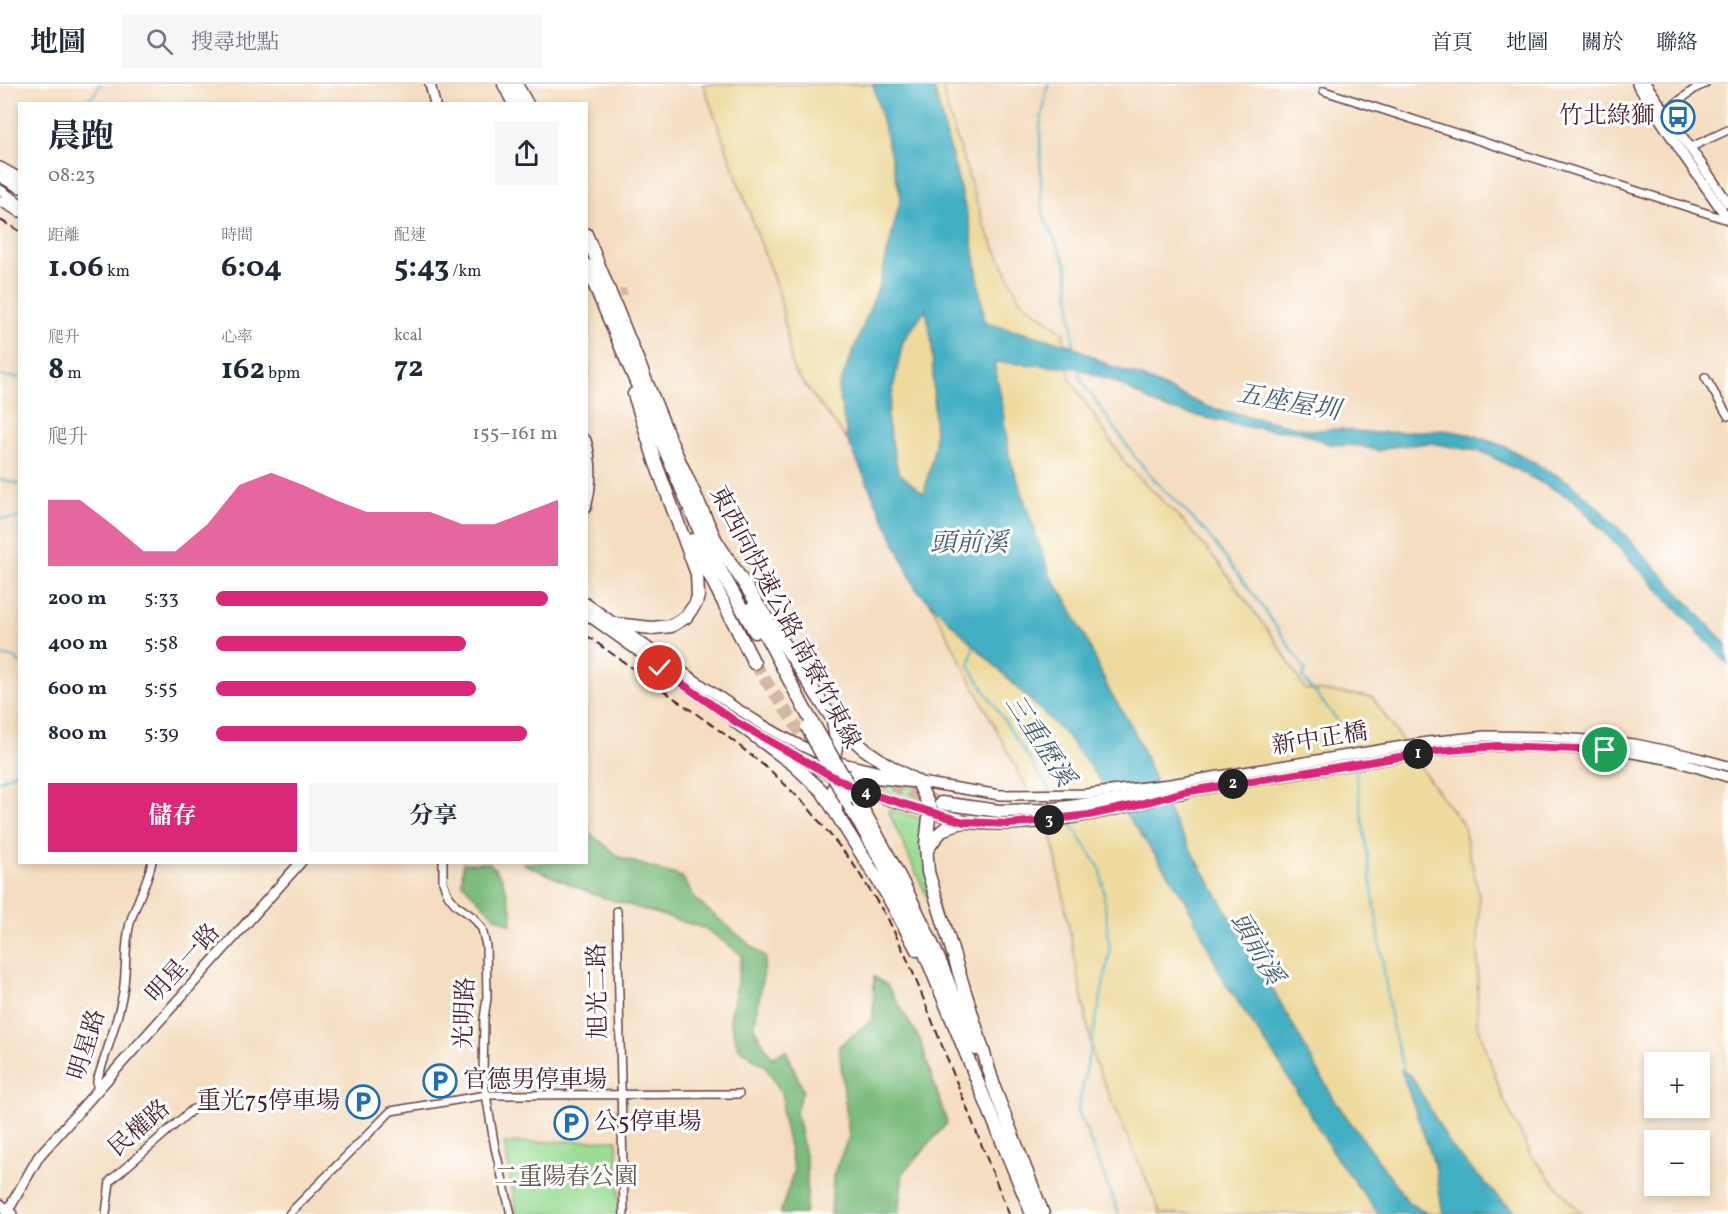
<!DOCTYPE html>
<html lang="zh-TW">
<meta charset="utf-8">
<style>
body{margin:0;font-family:Vollkorn,"Noto Serif TC",serif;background:#f6f6f7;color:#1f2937;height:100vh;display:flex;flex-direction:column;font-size:22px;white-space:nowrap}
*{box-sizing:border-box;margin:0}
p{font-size:20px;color:#747a83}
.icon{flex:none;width:33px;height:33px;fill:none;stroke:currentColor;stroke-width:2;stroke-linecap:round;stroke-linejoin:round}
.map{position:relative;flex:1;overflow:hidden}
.drawer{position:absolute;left:18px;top:18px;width:570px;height:762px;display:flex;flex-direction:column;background:#fff;border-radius:0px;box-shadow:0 3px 9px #0003}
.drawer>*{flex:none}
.fabs{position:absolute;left:1644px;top:968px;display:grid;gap:12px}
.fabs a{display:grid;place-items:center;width:66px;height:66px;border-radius:0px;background:#fff;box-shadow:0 3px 9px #0003;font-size:30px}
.pin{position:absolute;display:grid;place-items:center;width:51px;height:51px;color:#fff;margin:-26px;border:3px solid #fff;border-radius:50%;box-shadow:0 2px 6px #0007}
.km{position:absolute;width:30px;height:30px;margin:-15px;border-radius:50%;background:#222;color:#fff;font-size:16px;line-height:30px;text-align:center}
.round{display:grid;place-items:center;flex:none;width:63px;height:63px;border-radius:0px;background:#f6f6f7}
.summary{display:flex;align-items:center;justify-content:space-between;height:102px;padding:0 30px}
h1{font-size:33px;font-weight:700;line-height:45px}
.figures{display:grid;grid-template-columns:repeat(3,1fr);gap:9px;height:102px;padding:6px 30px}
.figures div{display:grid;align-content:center}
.figures b{font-size:30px;font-weight:700}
.figures small{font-size:16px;font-weight:400}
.figures p{font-size:16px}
.chart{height:168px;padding:12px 30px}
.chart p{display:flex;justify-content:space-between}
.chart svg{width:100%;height:108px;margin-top:6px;fill:#db2777;opacity:.7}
.primary-button{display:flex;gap:12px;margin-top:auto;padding:12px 30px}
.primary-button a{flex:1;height:69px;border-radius:0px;background:#db2777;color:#fff;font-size:24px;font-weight:700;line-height:69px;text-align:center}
.primary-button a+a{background:#f6f6f7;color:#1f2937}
ul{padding:0 30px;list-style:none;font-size:20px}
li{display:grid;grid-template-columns:96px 72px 1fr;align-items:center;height:45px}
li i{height:15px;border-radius:8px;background:#db2777}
header{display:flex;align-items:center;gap:36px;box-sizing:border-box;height:84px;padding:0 30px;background:#fff;border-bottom:2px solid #e0e1e3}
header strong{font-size:28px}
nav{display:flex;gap:33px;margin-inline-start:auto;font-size:21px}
.search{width:420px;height:54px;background:#f6f6f7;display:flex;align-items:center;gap:15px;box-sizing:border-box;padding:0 21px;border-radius:0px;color:#747a83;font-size:22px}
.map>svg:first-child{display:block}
</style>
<header>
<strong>地圖</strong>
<div class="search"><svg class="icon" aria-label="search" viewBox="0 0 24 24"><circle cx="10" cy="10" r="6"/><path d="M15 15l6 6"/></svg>搜尋地點</div>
<nav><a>首頁</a><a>地圖</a><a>關於</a><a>聯絡</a></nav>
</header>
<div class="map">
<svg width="1728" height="1130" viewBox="0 0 1728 1130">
<rect width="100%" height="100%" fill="#fff"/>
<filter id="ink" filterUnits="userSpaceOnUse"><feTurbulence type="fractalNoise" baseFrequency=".0167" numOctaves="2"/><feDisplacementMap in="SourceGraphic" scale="12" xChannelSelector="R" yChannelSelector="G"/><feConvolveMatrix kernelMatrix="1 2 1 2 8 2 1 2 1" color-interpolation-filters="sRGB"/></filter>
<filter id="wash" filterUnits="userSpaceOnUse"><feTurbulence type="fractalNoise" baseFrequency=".008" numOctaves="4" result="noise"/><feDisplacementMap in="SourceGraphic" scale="24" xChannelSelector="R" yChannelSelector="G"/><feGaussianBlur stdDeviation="1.35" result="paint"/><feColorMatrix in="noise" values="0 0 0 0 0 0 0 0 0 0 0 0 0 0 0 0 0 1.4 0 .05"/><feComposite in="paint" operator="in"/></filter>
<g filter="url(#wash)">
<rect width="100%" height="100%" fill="#f4ddc0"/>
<path fill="#9adc93" stroke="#727e5f" stroke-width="1.5" d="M863 694 915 703 924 721 843 695Z
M888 726 924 735 941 844Z
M617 1056 620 1130H517L504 1059Z"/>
<path fill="#7bbc7d" stroke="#626e54" stroke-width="1.5" d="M587 747 621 774 682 793 696 816 766 874 754 944 772 974 786 966 803 1006 796 1027 807 1082V1112L805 1130H780L794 1086 782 1030 783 1012 766 983 738 964 730 936 742 871 706 845 593 810 528 782 523 779 586 778Z
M463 779H490L502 794 512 827 511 841 494 832 462 799Z
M874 893 887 901 920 956 947 1039 903 1089 898 1130H831L833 1092 849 1052 839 962 873 935Z"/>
<path fill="#eeda9e" stroke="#9c7c64" stroke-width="1.5" d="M703 0H942L949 30 984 141 1020 216 1063 248 1070 295 1126 380 1182 436 1218 478 1277 559 1305 605 1372 613 1435 704 1463 740 1479 811 1477 938 1502 1012 1532 1073 1581 1130H1161L1094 976 1052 753 939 535 911 483 848 357 793 286 780 213Z"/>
<path fill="#43afc2" stroke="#466776" stroke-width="1.5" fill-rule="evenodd" d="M873 0H933L970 142 985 239 1070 261 1112 283 1137 291 1208 323 1309 346 1340 345 1374 349 1445 346 1472 351 1506 363 1569 398 1588 414 1626 452 1725 559 1728 580 1574 416 1483 368 1430 359 1391 363 1378 367 1361 362 1329 360 1302 349 1247 343 1163 324 1116 298 1076 284 994 278 1001 313 1009 371 1050 492 1066 515 1090 563 1110 608 1133 644 1168 727 1279 916 1335 1017 1409 1119 1428 1130H1379L1337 1075 1280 980 1225 899 1185 815 1139 748 1066 651 916 505 848 357 838 305 880 199 901 113ZM926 225 932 260 935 361 924 410 898 388 887 334 903 257Z
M1401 986 1411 991 1452 1064 1497 1112 1518 1130H1443L1435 1082Z"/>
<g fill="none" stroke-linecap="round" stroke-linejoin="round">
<path stroke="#43afc2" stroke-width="2" d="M1048 0 1040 42 1041 110 1044 133 1067 182 1074 264
M80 20 93 12 100 0
M1078 284 1081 296 1137 376 1161 403 1206 448 1259 518 1306 586 1302 593 1343 643 1350 666
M0 292 20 294
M0 395 20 400
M0 433 4 435 20 434
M974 560 969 582 1050 707
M0 571 15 574 20 580
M1355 683 1391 937 1404 988
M0 697 20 686
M1069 737 1101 786 1110 867 1078 1026 1119 1130"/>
</g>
</g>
<g filter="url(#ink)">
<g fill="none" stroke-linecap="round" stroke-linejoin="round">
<path stroke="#d2b7a2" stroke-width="7" stroke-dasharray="7 3.5" stroke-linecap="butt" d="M610 212 627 207"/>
<path stroke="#d2b7a2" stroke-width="12" stroke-dasharray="12 6" stroke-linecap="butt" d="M754 579 815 670
M875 695 941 719"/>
<defs>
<path id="street" d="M1324 7 1728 136
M1663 29 1696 4 1705 0
M1689 64 1728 46
M1705 293 1728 332
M443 778V798L448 811 456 821 473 833 482 845 486 862 487 914 484 934 483 993 495 1064 511 1130
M617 827 624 1130
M97 1007V997C106 968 118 938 123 908 127 885 124 862 130 839 136 818 147 800 152 778
M106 1130 110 1097 193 1025
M289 1130 391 1027 486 1011 739 1010"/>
<path id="secondary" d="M430 0 435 20
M1637 0 1684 72 1728 135
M1646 0 1728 119
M0 83 20 94
M0 93 20 104
M0 106 20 119
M0 117 20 128
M586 356C593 379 592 401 586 424
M586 519C624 546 661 573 699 599 741 628 783 656 831 675 849 682 870 685 889 690
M586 530 741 641
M771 658 835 694
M914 697 1000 711 1086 710 1170 700 1428 658 1485 652 1549 653 1635 660 1691 672 1728 682
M847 700C874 713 901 720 930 728 941 732 953 737 965 739 1023 746 1096 732 1152 717
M1179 709 1437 667 1497 662 1541 663 1627 668 1672 676 1728 693
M0 1120 12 1130
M6 1130 39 1072 301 778"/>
<path id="highway" d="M504 0 514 20
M516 0 527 20
M586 150 673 363 718 461
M586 181 703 455 755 548
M715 455 833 636 863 664 886 680 918 698 930 724 926 761 928 788 994 1002
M692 456 754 579
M751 524 804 624
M615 540 652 544 671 542 686 533 696 519 698 512 697 490 655 377 634 310
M736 638 794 681 822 707 886 809 917 866
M813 681H827C841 669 835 652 833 636
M846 716 882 778 914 843 1032 1130
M859 719C889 771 917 824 941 880 953 908 962 937 976 965
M941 719 999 727 1046 726 1184 708
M836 725C833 714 832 705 837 695L860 691 911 697
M927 766C938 749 943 742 964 738
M991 996 1043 1130"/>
</defs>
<use href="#street" stroke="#643c41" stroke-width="10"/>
<use href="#secondary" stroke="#643c41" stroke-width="12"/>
<use href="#highway" stroke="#643c41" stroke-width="15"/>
<use href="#street" stroke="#fff" stroke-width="7"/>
<use href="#secondary" stroke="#fff" stroke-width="9"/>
<use href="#highway" stroke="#fff" stroke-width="12"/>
<path stroke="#4a1f2b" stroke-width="2" stroke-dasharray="9 4.5" stroke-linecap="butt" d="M0 136 20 147
M586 551 723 649 772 688 806 721 852 778 888 835 910 881 1009 1130"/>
<defs>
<path id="highway-bridge" d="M804 624 859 719
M807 643 846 716"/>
</defs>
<use href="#highway-bridge" stroke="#643c41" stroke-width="15" stroke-linecap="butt"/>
<use href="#highway-bridge" stroke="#fff" stroke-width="12"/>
</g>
</g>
<g fill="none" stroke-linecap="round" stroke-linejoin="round" filter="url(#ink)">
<defs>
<path id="route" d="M660 584 736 638 837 695 864 708 964 738 1009 740 1089 731 1136 721 1184 708 1437 667 1497 662 1605 666"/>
</defs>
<use href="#route" stroke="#fff" stroke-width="12"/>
<use href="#route" stroke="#db2777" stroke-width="8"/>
</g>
<defs>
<symbol id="bus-ring" viewBox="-11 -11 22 22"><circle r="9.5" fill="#fff" stroke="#1f6fb2" stroke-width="1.5"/><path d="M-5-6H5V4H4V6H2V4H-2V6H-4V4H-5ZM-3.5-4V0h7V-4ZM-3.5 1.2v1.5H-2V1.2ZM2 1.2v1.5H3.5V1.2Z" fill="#1f6fb2"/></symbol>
<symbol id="parking-ring" viewBox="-11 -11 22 22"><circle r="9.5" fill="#fff" stroke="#1f6fb2" stroke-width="1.5"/><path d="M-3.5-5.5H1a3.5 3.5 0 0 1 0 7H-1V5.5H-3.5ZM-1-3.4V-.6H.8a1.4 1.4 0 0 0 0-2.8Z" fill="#1f6fb2"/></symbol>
</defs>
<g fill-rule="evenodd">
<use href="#bus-ring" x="1659" y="14" width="38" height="38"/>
<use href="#parking-ring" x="421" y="978" width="38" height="38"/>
<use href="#parking-ring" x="344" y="999" width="38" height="38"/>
<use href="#parking-ring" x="552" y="1020" width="38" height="38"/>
</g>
<g text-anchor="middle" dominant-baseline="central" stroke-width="6" stroke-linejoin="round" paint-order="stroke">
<g font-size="24" fill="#4a1f2b" stroke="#fff" text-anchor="end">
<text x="1655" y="33">竹北綠獅</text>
<text x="463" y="997" text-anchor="start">官德男停車場</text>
<text x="340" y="1018">重光75停車場</text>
<text x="594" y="1039" text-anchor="start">公5停車場</text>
</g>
<g font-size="24" fill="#4a1f2b" stroke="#fff">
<text transform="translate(784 534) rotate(62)">東西向快速公路 南寮竹東線</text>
<text transform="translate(1320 656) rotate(-9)">新中正橋</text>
<text transform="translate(184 880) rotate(-48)">明星一路</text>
<text transform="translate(599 907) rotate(-91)">旭光二路</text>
<text transform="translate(466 929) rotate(-88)">光明路</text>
<text transform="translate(88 961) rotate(-73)">明星路</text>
<text transform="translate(140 1045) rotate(-41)">民權路</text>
</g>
<g font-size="24" fill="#62584a" stroke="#fff">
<text x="566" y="1094">二重陽春公園</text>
</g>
<g font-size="26" font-style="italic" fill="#47606f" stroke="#fff">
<text transform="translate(1288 319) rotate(10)">五座屋圳</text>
<text x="969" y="460">頭前溪</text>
<text transform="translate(1039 657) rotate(57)">三重歷溪</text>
<text transform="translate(1256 865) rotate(60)">頭前溪</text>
</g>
</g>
</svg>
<div class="fabs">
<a>+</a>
<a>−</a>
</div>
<div class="pin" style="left:1605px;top:666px;background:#1e9e55"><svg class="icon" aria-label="arrive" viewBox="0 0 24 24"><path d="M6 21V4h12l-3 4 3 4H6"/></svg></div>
<div class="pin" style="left:660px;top:584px;background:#d93025"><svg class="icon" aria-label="check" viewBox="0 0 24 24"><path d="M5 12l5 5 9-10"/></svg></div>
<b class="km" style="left:1418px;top:670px">1</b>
<b class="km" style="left:1233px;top:700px">2</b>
<b class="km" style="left:1049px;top:736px">3</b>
<b class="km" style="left:866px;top:709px">4</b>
<section class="drawer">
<div class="summary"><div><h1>晨跑</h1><p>08:23</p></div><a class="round"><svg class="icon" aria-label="share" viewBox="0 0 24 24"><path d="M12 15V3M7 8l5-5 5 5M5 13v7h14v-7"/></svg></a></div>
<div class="figures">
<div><p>距離</p><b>1.06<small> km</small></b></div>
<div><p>時間</p><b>6:04</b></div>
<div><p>配速</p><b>5:43<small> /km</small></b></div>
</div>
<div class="figures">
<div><p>爬升</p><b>8<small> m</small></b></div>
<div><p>心率</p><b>162<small> bpm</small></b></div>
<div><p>kcal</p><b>72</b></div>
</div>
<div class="chart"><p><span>爬升</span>155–161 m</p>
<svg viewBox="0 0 160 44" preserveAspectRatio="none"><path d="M0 44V17L10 17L20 27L30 38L40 38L50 27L60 11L70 6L80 11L90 17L100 22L110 22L120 22L130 27L140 27L150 22L160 17V44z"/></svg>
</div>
<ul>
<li><b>200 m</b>5:33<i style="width:97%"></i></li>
<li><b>400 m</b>5:58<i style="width:73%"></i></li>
<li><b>600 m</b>5:55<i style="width:76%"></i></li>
<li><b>800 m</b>5:39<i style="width:91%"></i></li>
</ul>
<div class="primary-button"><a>儲存</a><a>分享</a></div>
</section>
</div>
